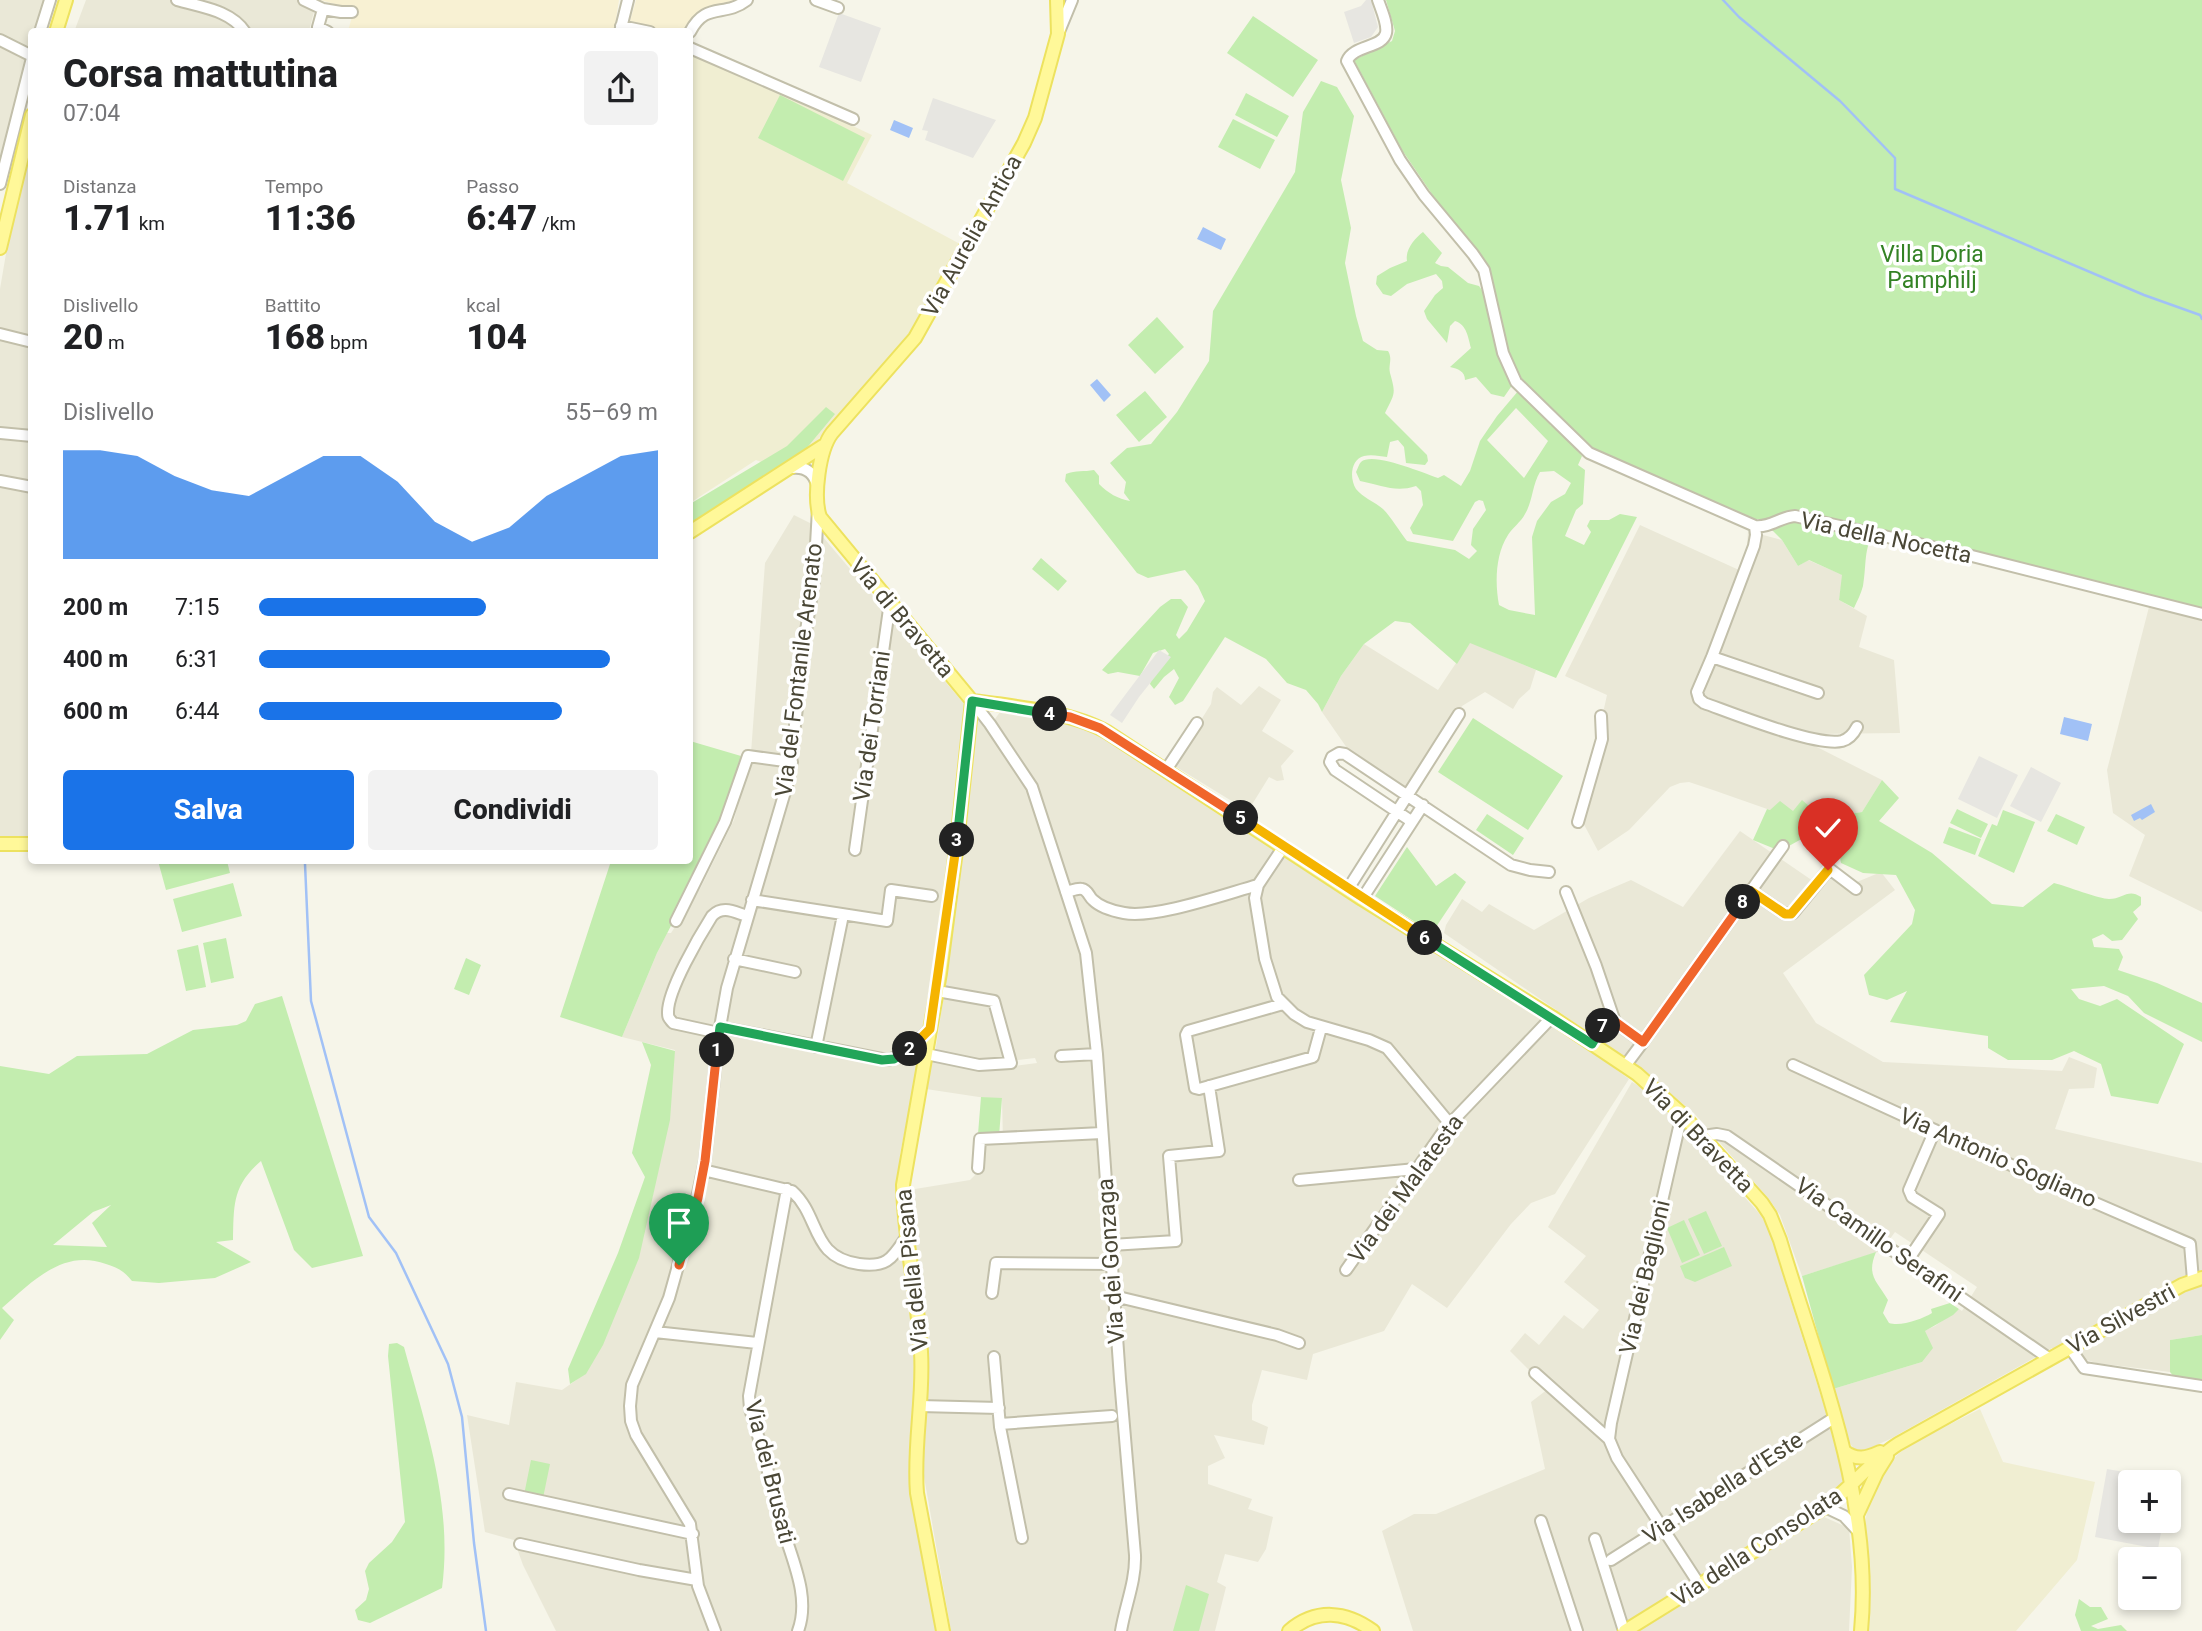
<!DOCTYPE html>
<html lang="it">
<meta charset="utf-8">
<style>
body{margin:0;font-family:Roboto,sans-serif;background:#f2f2f2;color:#202124;height:100vh;display:flex;flex-direction:column;font-size:26px;white-space:nowrap}
*{box-sizing:border-box;margin:0}
p{font-size:23px;color:#757577}
.icon{flex:none;width:38px;height:38px;fill:none;stroke:currentColor;stroke-width:2;stroke-linecap:round;stroke-linejoin:round}
.map{position:relative;flex:1;overflow:hidden}
.drawer{position:absolute;left:28px;top:28px;width:665px;height:836px;display:flex;flex-direction:column;background:#fff;border-radius:7px;box-shadow:0 4px 10px #0003}
.drawer>*{flex:none}
.fabs{position:absolute;left:2118px;top:1470px;display:grid;gap:14px}
.fabs a{display:grid;place-items:center;width:63px;height:63px;border-radius:7px;background:#fff;box-shadow:0 4px 10px #0003;font-size:35px}
.pin{position:absolute;display:grid;place-items:center;width:60px;height:60px;color:#fff;margin:-72px -30px;border-radius:50% 50% 50% 0;rotate:-45deg;box-shadow:0 0 7px #0007}
.pin .icon{rotate:45deg}
.km{position:absolute;width:35px;height:35px;margin:-18px;border-radius:50%;background:#222;color:#fff;font-size:19px;line-height:35px;text-align:center}
.round{display:grid;place-items:center;flex:none;width:74px;height:74px;border-radius:7px;background:#f2f2f2}
.headline{display:flex;align-items:center;justify-content:space-between;height:119px;padding:0 35px}
h1{font-size:38px;font-weight:800;line-height:52px}
.figures{display:grid;grid-template-columns:repeat(3,1fr);gap:10px;height:119px;padding:7px 35px}
.figures div{display:grid;align-content:center}
.figures b{font-size:35px;font-weight:800}
.figures small{font-size:19px;font-weight:400}
.figures p{font-size:19px}
.chart{height:196px;padding:14px 35px}
.chart p{display:flex;justify-content:space-between}
.chart svg{width:100%;height:126px;margin-top:7px;fill:#1a73e8;opacity:.7}
.button{display:flex;gap:14px;margin-top:auto;padding:14px 35px}
.button a{flex:1;height:80px;border-radius:7px;background:#1a73e8;color:#fff;font-size:28px;font-weight:800;line-height:80px;text-align:center}
.button a+a{background:#f2f2f2;color:#202124}
ul{padding:0 35px;list-style:none;font-size:23px}
li{display:grid;grid-template-columns:112px 84px 1fr;align-items:center;height:52px}
li i{height:18px;border-radius:9px;background:#1a73e8}
.map>svg:first-child{display:block}
</style>
<div class="map">
<svg width="2202" height="1631" viewBox="0 0 2202 1631">
<rect width="100%" height="100%" fill="#f6f5e9"/>
<path fill="#eae8d7" d="M0 0H47L36 31 32 32 31 45 0 163Z
M86 0H317L309 31 74 32Z
M31 143V482L0 476V289L8 242Z
M0 486 31 493V839H0Z
M794 515 812 524 965 705 954 830 928 1018 900 1154 898 1191 916 1365 912 1479 914 1511 932 1580 939 1631H556L523 1565 514 1540 485 1532 467 1415 509 1425 516 1382 562 1390 585 1374 638 1258 652 1198 675 1050 622 1037 657 953 667 933H671L701 887 734 820 751 753 765 563Z
M1640 525 1739 570 1747 547 1748 531 1782 540 1798 566 1808 560 1843 575 1839 600 1867 616 1859 647 1894 660 1900 733 1815 734V746L1882 780 1862 812 1836 816 1824 812 1817 813 1770 810 1713 790 1689 782 1680 783 1670 787 1629 830 1598 851 1580 817 1607 695 1565 676Z
M2149 607 2202 620V912L2129 876 2145 835 2113 813 2107 770Z
M1470 642 1536 670 1530 689 1519 699 1513 709 1485 692 1462 706 1407 790 1347 748 1322 712 1341 676 1364 644 1438 690Z
M1259 686 1281 700 1262 731 1294 751 1281 766 1284 780 1277 781 1269 777 1248 811 1173 765 1211 704 1213 692 1217 687 1241 705Z
M1000 712 1073 725 1096 733 1410 938 1545 1017 1629 1079 1555 1194 1531 1203 1511 1224 1447 1308 1412 1284 1384 1331 1313 1354 1307 1380 1262 1370 1252 1405V1420L1268 1427 1264 1445 1214 1435 1225 1458 1208 1466V1484L1252 1499 1248 1509 1273 1517 1266 1549 1258 1562 1225 1554 1217 1582 1226 1587 1215 1631H951L923 1471 929 1363 909 1190 970 1180 980 1170 982 1143 1003 1141 1002 1099 979 1097 926 1089 931 1060 998 1068 1037 1063 1035 1058 1018 1060 1013 1058 997 997 945 989 967 821 976 722 979 721 987 730Z
M1740 831 1813 881 1830 864 1857 882 1881 872 1895 890 1783 973 1816 1023 1883 1062 2062 1071 2069 1057 2097 1068 2094 1088 2069 1089 2055 1129 2202 1163V1335L2170 1340V1372L2096 1363 2052 1348 1890 1439 1857 1454 1848 1440 1833 1389 1922 1362 1924 1331 1935 1326 1959 1309 1962 1311 1977 1287 1895 1232 1881 1251 1802 1276 1780 1215 1769 1199 1694 1113 1635 1064 1444 933 1446 925 1462 899 1482 912 1489 904 1534 930 1589 898 1631 880 1683 907Z
M944 995 991 1003 1007 1059 983 1061 935 1053Z
M1632 1082 1659 1098 1678 1117 1691 1138 1758 1212 1770 1229 1787 1289 1843 1466V1480L1839 1488 1800 1517 1615 1631H1413L1382 1531 1414 1514H1436L1545 1469 1531 1402 1548 1389 1510 1351 1525 1333 1539 1345 1564 1315 1583 1329 1599 1310 1564 1282 1586 1256 1548 1227Z
M1824 1517 1849 1528 1852 1567 1849 1631H1639Z"/>
<path fill="#f8f1d3" d="M320 0H619L614 32 348 31 355 6 346 7Z
M636 0H740L701 12 693 18 686 31H662L630 21Z"/>
<path fill="#f0eed2" d="M690 53 779 91 872 135 847 183 960 244 908 335 808 451 780 469 756 460 690 503Z
M1980 1409 2003 1462 2095 1482 2077 1560 2016 1631H1869L1865 1525 1868 1503 1882 1473 1897 1455 1911 1444Z"/>
<path fill="#c3edaf" fill-rule="evenodd" d="M1386 0H2202V611L1875 528C1863 552 1867 562 1863 586 1861 594 1857 601 1854 608L1839 600 1842 575 1809 560 1798 566 1782 540 1761 519H1750L1606 460 1548 407 1517 375 1502 335 1490 270 1436 200 1402 150 1354 60 1392 41 1395 31Z
M1253 16 1318 60 1293 97 1227 53Z
M1321 81 1337 87 1354 116 1341 180 1351 228 1345 263 1356 316 1363 341 1377 350 1388 351C1393 359 1388 365 1390 373 1396 394 1395 393 1385 413L1427 455 1428 461 1425 465 1406 463 1404 447 1398 440 1390 442 1387 457C1380 456 1371 454 1364 456 1351 459 1349 478 1356 489 1362 497 1375 502 1383 509 1392 518 1399 531 1407 541L1455 550 1469 559 1477 551 1471 545 1473 529 1486 510 1483 501 1479 500 1475 502 1453 541 1413 534 1410 528 1423 505 1421 491 1416 486C1395 493 1382 485 1360 481L1356 472C1358 468 1359 464 1361 462 1373 451 1425 474 1438 478L1444 475 1461 486 1470 471 1480 441 1497 416 1519 390 1549 421 1551 426H1556L1582 456 1578 465 1585 470 1583 504 1576 510 1565 536 1584 545 1591 532 1587 526 1590 520H1609L1620 514 1637 517 1556 678 1470 643 1457 664 1410 623 1395 621 1364 644 1341 676 1322 712 1318 704 1306 690 1287 683 1266 659 1225 637 1183 701 1175 705 1169 697 1179 678 1174 669 1164 677 1154 689 1150 684 1155 666 1165 659 1169 654 1165 649 1153 653 1140 676 1118 672 1108 674 1102 670 1160 607 1171 599H1181L1188 607 1176 635 1179 639 1187 631 1205 601 1198 586 1185 570 1148 578 1137 573 1065 481 1066 474C1076 470 1084 472 1094 470L1099 476V484C1108 493 1118 499 1130 501L1124 493 1126 482 1110 463 1127 448 1151 444 1177 412 1209 361 1213 311 1295 172 1303 112ZM1516 408 1548 441 1524 478 1487 440ZM1554 471 1571 483 1565 494 1551 502 1537 521 1532 537 1535 615 1509 610 1499 605C1495 584 1495 555 1508 535 1512 528 1521 522 1525 514 1533 501 1532 485 1540 472Z
M1246 93 1289 116 1277 137 1235 115Z
M780 95 865 138 843 181 758 138Z
M1233 119 1275 140 1260 169 1218 147Z
M1423 232 1442 253 1435 263 1441 266 1448 267 1468 283 1479 286 1486 296 1513 384 1504 397 1491 394 1476 377 1465 380C1465 371 1458 369 1450 367L1471 348C1468 337 1467 325 1455 321L1450 326 1447 343 1427 319 1424 311 1435 295 1443 288 1442 281 1436 274 1407 284 1391 296 1383 294 1376 284 1377 276 1390 268 1407 261C1405 250 1414 239 1423 232Z
M1157 317 1184 347 1155 374 1128 345Z
M1145 391 1167 417 1139 442 1116 415Z
M826 407 835 414 805 450 767 480 690 526V504L787 446Z
M1041 558 1067 581 1058 591 1032 569Z
M1473 718 1563 776 1528 830 1438 772Z
M690 741 741 756 713 844 657 953 622 1037 560 1017 611 861H690Z
M1882 780 1899 798 1879 821 1932 853 1992 904 2023 907 2054 883C2066 886 2100 899 2109 899 2123 899 2128 888 2141 897V905L2133 912 2138 919 2122 940 2112 941 2103 934 2092 939 2094 947 2119 949 2123 957 2118 970 2157 983 2202 1003V1042L2144 1013 2128 996 2104 986 2071 989 2079 999 2100 1006 2117 999 2184 1044 2158 1104 2111 1096 2101 1064 2074 1051 2052 1060H2008L1988 1048V1036L1890 1022 1907 991 1887 1000 1869 995 1864 975 1912 924 1915 910 1896 875 1863 873 1841 863 1838 846 1805 837 1780 851 1753 840 1767 809 1770 810 1780 801 1793 811 1802 800 1817 813 1824 811 1836 816 1862 812Z
M1957 809 1988 824 1981 838 1950 823Z
M2003 810 2035 822 2014 873 1978 856 1992 824 1997 826Z
M1487 814 1524 838 1513 855 1476 830Z
M2056 814 2085 827 2077 845 2047 831Z
M1949 827 1981 839 1975 855 1943 843Z
M1407 847 1436 886 1455 873 1466 882 1432 933 1375 896Z
M158 861H227L230 873 166 890Z
M233 883 242 916 182 932 173 899Z
M226 938 234 978 211 983 203 943Z
M198 945 206 987 186 991 177 950Z
M466 958 481 965 469 995 454 989Z
M282 996 363 1256 312 1268 294 1250 261 1161C232 1186 234 1205 233 1240L216 1242 251 1262 215 1278 159 1283 132 1281C124 1271 118 1268 106 1264 63 1248 32 1282 2 1308L14 1320 0 1340V1066L49 1074 77 1056 147 1054 193 1030 237 1025 246 1021 255 1004ZM111 1205 92 1223 107 1247 53 1245 93 1212Z
M642 1042 675 1051 670 1120 639 1258 603 1345 586 1374 570 1384 568 1369 618 1253 645 1177 632 1153 651 1065Z
M981 1097 1002 1098 999 1136 978 1134Z
M1706 1211 1722 1246 1704 1254 1688 1219Z
M1684 1220 1700 1255 1682 1263 1667 1228Z
M1724 1247 1732 1266 1695 1282 1685 1278 1680 1266Z
M1876 1252C1866 1276 1877 1281 1888 1300L1883 1313 1889 1323C1901 1327 1922 1319 1932 1313L1931 1309 1950 1303 1959 1309 1953 1315 1925 1331 1933 1348 1922 1362 1833 1389 1802 1276Z
M2202 1335V1383L2175 1378 2170 1372V1340Z
M397 1343 404 1347C426 1427 453 1505 442 1588L370 1623 358 1620 355 1610 366 1600 369 1589 365 1571 369 1563 392 1542 405 1522 388 1356 389 1344Z
M531 1460 550 1464 543 1498 524 1495Z
M1186 1585 1209 1594 1199 1631H1173Z
M2079 1599 2090 1607H2101L2108 1619 2091 1626 2098 1629 2121 1625 2127 1631H2081L2075 1615Z"/>
<path fill="#e7e6e1" d="M1366 0H1371L1378 27 1371 37 1354 43 1344 12 1361 6Z
M839 13 881 28 861 82 819 67Z
M933 98 996 120 973 158 925 140 928 131 922 130Z
M1159 650 1171 657 1139 697 1122 723 1110 715Z
M1979 756 2018 775 1997 818 1958 799Z
M2031 767 2061 783 2041 822 2010 806Z
M2107 1469 2171 1480 2168 1495V1482H2130V1521H2163L2158 1549 2095 1537Z"/>
<path fill="#a1c1f6" d="M894 120 913 128 909 138 890 130Z
M1203 227 1226 239 1221 250 1197 239Z
M1097 379 1111 395 1104 402 1090 385Z
M2064 717 2092 724 2088 741 2060 734Z
M2151 804 2155 812 2142 820 2140 818 2134 821 2131 815Z"/>
<g fill="none" stroke-linecap="round" stroke-linejoin="round">
<path stroke="#a1c1f6" stroke-width="2.5" d="M1723 0 1739 17 1840 101 1895 158V189L2144 295 2200 315 2202 319
M305 864 311 1001 369 1217 396 1253 448 1364 462 1417 474 1543 486 1631"/>
<defs>
<path id="minor" d="M177 0C200 7 231 10 245 32
M304 0 323 9
M816 0 838 8
M1378 0C1381 9 1388 24 1386 33 1383 48 1353 45 1347 61L1400 160 1424 195 1473 254 1484 270 1503 353 1516 382 1589 453 1755 526C1770 528 1780 517 1795 516L1972 556 2202 614
M621 26 650 32
M40 32 50 0
M328 32 318 27 323 9 341 12H352
M620 32 628 0
M690 32C706 1 724 18 747 0
M1058 34 1072 0
M0 40 32 56
M690 48 853 119
M0 184 32 58
M0 334 32 342
M0 433 32 436
M791 468C805 466 814 472 817 485
M0 481 32 487
M1755 526 1756 535 1754 546 1712 657 1697 692 1699 699 1704 703C1732 713 1816 747 1842 741 1849 739 1854 733 1857 727
M1712 657 1818 693
M972 701 990 724 1032 787 1086 953 1097 1054 1120 1379 1135 1555C1136 1581 1125 1606 1121 1631
M1166 770 1197 723
M1411 821 1335 770 1330 762 1332 757 1339 753 1345 754 1511 865 1530 870 1549 872
M1578 822 1602 739 1601 716
M1284 846 1258 885 1255 898 1265 959 1277 997 1294 1014 1307 1022 1369 1040 1387 1048 1450 1124
M855 850 890 602
M1348 889 1459 714
M1751 891 1785 914 1793 913 1828 870H1831L1856 889
M1066 892C1071 891 1077 888 1082 889 1088 890 1089 897 1093 900 1101 908 1113 911 1124 913 1155 919 1225 894 1258 885
M1566 892 1596 966 1615 1022
M1362 899 1423 805
M752 900 887 921 891 890 932 896
M676 921 725 822 748 756 792 762
M734 959 795 972
M1283 1004 1188 1031 1186 1035 1195 1088 1199 1089 1313 1057 1321 1028
M720 1027 888 1060 903 1055 930 1029
M719 1033 673 1023C669 1018 668 1018 668 1013 667 991 700 935 712 916 723 905 734 912 747 916
M1643 1042 1783 846
M1592 1044 1606 1023 1615 1022 1643 1042 1625 1066
M816 1047 843 915
M926 1054 979 1065 1011 1063 994 1001 937 991
M1061 1056 1097 1054
M1793 1065 2070 1192 2190 1244 2193 1280
M1703 1136 1717 1134 1727 1136 2050 1359
M978 1168 980 1139 1102 1133
M703 1170 792 1191C821 1217 810 1257 859 1264 888 1268 892 1258 907 1236
M1299 1180 1416 1169
M787 1189 749 1396 750 1409C762 1447 772 1486 782 1525 791 1558 811 1596 798 1631
M1111 1245 1176 1241 1169 1156 1219 1151 1209 1086
M1908 1260 1939 1214 1912 1197 1909 1190 1935 1130
M1346 1270 1445 1129 1552 1017
M992 1293 996 1263 1112 1264
M1114 1296 1277 1335 1299 1343
M655 1332 757 1343
M2070 1348 2084 1368 2202 1386
M994 1357 1000 1427 1022 1538
M1535 1373 1609 1439 1617 1458 1699 1584
M920 1406 999 1408
M1000 1424 1112 1416
M1609 1439 1611 1423 1682 1114
M509 1494 693 1534
M1825 1507 1844 1516 1858 1531
M1541 1521 1577 1631
M1595 1539 1624 1631
M520 1544 639 1570 697 1580
M1611 1560 1834 1418
M715 1631 698 1586 690 1524 636 1435 631 1421 630 1406 632 1385 669 1298 697 1198 705 1161 719 1033 727 988 789 778 805 637 814 580 818 509"/>
<path id="major" d="M1057 0 1058 34 1035 118 1024 143 915 338 832 433C819 450 813 497 820 517L972 701C1012 706 1073 712 1107 732L1362 899 1552 1017 1637 1074 1682 1114 1762 1203 1770 1215 1780 1240C1817 1364 1874 1499 1861 1631
M56 32 66 0
M0 248 32 115
M690 532 823 446
M0 844H32
M1844 1451C1856 1461 1867 1458 1880 1452
M1857 1515 1877 1472 1887 1456
M943 1631 917 1493C913 1446 924 1399 921 1352 918 1296 904 1241 903 1185L940 973 957 843 972 701
M1289 1631C1316 1608 1346 1611 1373 1631
M1625 1631 1825 1507C1851 1488 1870 1462 1898 1444L2182 1285 2202 1278"/>
</defs>
<use href="#minor" stroke="#c2bfaa" stroke-width="14"/>
<use href="#major" stroke="#ede25f" stroke-width="16"/>
<use href="#minor" stroke="#fff" stroke-width="10"/>
<use href="#major" stroke="#fff899" stroke-width="12"/>
</g>
<g fill="none" stroke-linecap="round" stroke-linejoin="round">
<defs>
<path id="split-1" d="M679 1265 698 1198 705 1161 717 1050"/>
<path id="split-2" d="M717 1050 720 1027 882 1060 894 1059 910 1049"/>
<path id="split-3" d="M910 1049 930 1029 957 840"/>
<path id="split-4" d="M957 840 972 701 1050 714"/>
<path id="split-5" d="M1050 714 1070 717 1100 728 1241 818"/>
<path id="split-6" d="M1241 818 1425 938"/>
<path id="split-7" d="M1425 938 1592 1044 1603 1026"/>
<path id="split-8" d="M1603 1026 1609 1021H1614L1643 1042 1743 902"/>
<path id="split-9" d="M1743 902 1751 891 1785 914H1791L1828 870"/>
</defs>
<use href="#split-1" stroke="#fff" stroke-width="14"/>
<use href="#split-2" stroke="#fff" stroke-width="14"/>
<use href="#split-3" stroke="#fff" stroke-width="14"/>
<use href="#split-4" stroke="#fff" stroke-width="14"/>
<use href="#split-5" stroke="#fff" stroke-width="14"/>
<use href="#split-6" stroke="#fff" stroke-width="14"/>
<use href="#split-7" stroke="#fff" stroke-width="14"/>
<use href="#split-8" stroke="#fff" stroke-width="14"/>
<use href="#split-9" stroke="#fff" stroke-width="14"/>
<use href="#split-1" stroke="#f0652b" stroke-width="9"/>
<use href="#split-2" stroke="#22a559" stroke-width="9"/>
<use href="#split-3" stroke="#f5b400" stroke-width="9"/>
<use href="#split-4" stroke="#22a559" stroke-width="9"/>
<use href="#split-5" stroke="#f0652b" stroke-width="9"/>
<use href="#split-6" stroke="#f5b400" stroke-width="9"/>
<use href="#split-7" stroke="#22a559" stroke-width="9"/>
<use href="#split-8" stroke="#f0652b" stroke-width="9"/>
<use href="#split-9" stroke="#f5b400" stroke-width="9"/>
</g>
<g text-anchor="middle" dominant-baseline="central" stroke-width="7" stroke-linejoin="round" paint-order="stroke">
<g font-size="23" fill="#4a4736" stroke="#fff">
<text transform="translate(972 236) rotate(-61)">Via Aurelia Antica</text>
<text transform="translate(1886 538) rotate(12)">Via della Nocetta</text>
<text transform="translate(902 618) rotate(50)">Via di Bravetta</text>
<text transform="translate(799 670) rotate(-83)">Via del Fontanile Arenato</text>
<text transform="translate(872 726) rotate(-82)">Via dei Torriani</text>
<text transform="translate(1698 1136) rotate(46)">Via di Bravetta</text>
<text transform="translate(1998 1158) rotate(24)">Via Antonio Sogliano</text>
<text transform="translate(1406 1189) rotate(-54)">Via dei Malatesta</text>
<text transform="translate(1879 1240) rotate(35)">Via Camillo Serafini</text>
<text transform="translate(1111 1261) rotate(-94)">Via dei Gonzaga</text>
<text transform="translate(912 1270) rotate(-96)">Via della Pisana</text>
<text transform="translate(1645 1277) rotate(-77)">Via dei Baglioni</text>
<text transform="translate(2121 1319) rotate(-29)">Via Silvestri</text>
<text transform="translate(770 1472) rotate(76)">Via dei Brusati</text>
<text transform="translate(1723 1488) rotate(-33)">Via Isabella d'Este</text>
<text transform="translate(1757 1547) rotate(-33)">Via della Consolata</text>
</g>
<g font-size="23" fill="#338224" stroke="#fff">
<text x="1932" y="254">Villa Doria<tspan x="1932" dy="26">Pamphilj</tspan></text>
</g>
</g>
</svg>
<div class="fabs">
<a>+</a>
<a>−</a>
</div>
<div class="pin" style="left:679px;top:1265px;background:#1e9e55"><svg class="icon" aria-label="arrive" viewBox="0 0 24 24"><path d="M6 21V4h12l-3 4 3 4H6"/></svg></div>
<div class="pin" style="left:1828px;top:870px;background:#d93025"><svg class="icon" aria-label="check" viewBox="0 0 24 24"><path d="M5 12l5 5 9-10"/></svg></div>
<b class="km" style="left:717px;top:1050px">1</b>
<b class="km" style="left:910px;top:1049px">2</b>
<b class="km" style="left:957px;top:840px">3</b>
<b class="km" style="left:1050px;top:714px">4</b>
<b class="km" style="left:1241px;top:818px">5</b>
<b class="km" style="left:1425px;top:938px">6</b>
<b class="km" style="left:1603px;top:1026px">7</b>
<b class="km" style="left:1743px;top:902px">8</b>
<section class="drawer">
<div class="headline"><div><h1>Corsa mattutina</h1><p>07:04</p></div><a class="round"><svg class="icon" aria-label="share" viewBox="0 0 24 24"><path d="M12 15V3M7 8l5-5 5 5M5 13v7h14v-7"/></svg></a></div>
<div class="figures">
<div><p>Distanza</p><b>1.71<small> km</small></b></div>
<div><p>Tempo</p><b>11:36</b></div>
<div><p>Passo</p><b>6:47<small> /km</small></b></div>
</div>
<div class="figures">
<div><p>Dislivello</p><b>20<small> m</small></b></div>
<div><p>Battito</p><b>168<small> bpm</small></b></div>
<div><p>kcal</p><b>104</b></div>
</div>
<div class="chart"><p><span>Dislivello</span>55–69 m</p>
<svg viewBox="0 0 160 44" preserveAspectRatio="none"><path d="M0 44V6L10 6L20 8L30 15L40 20L50 22L60 15L70 8L80 8L90 17L100 31L110 38L120 33L130 22L140 15L150 8L160 6V44z"/></svg>
</div>
<ul>
<li><b>200 m</b>7:15<i style="width:57%"></i></li>
<li><b>400 m</b>6:31<i style="width:88%"></i></li>
<li><b>600 m</b>6:44<i style="width:76%"></i></li>
</ul>
<div class="button"><a>Salva</a><a>Condividi</a></div>
</section>
</div>
